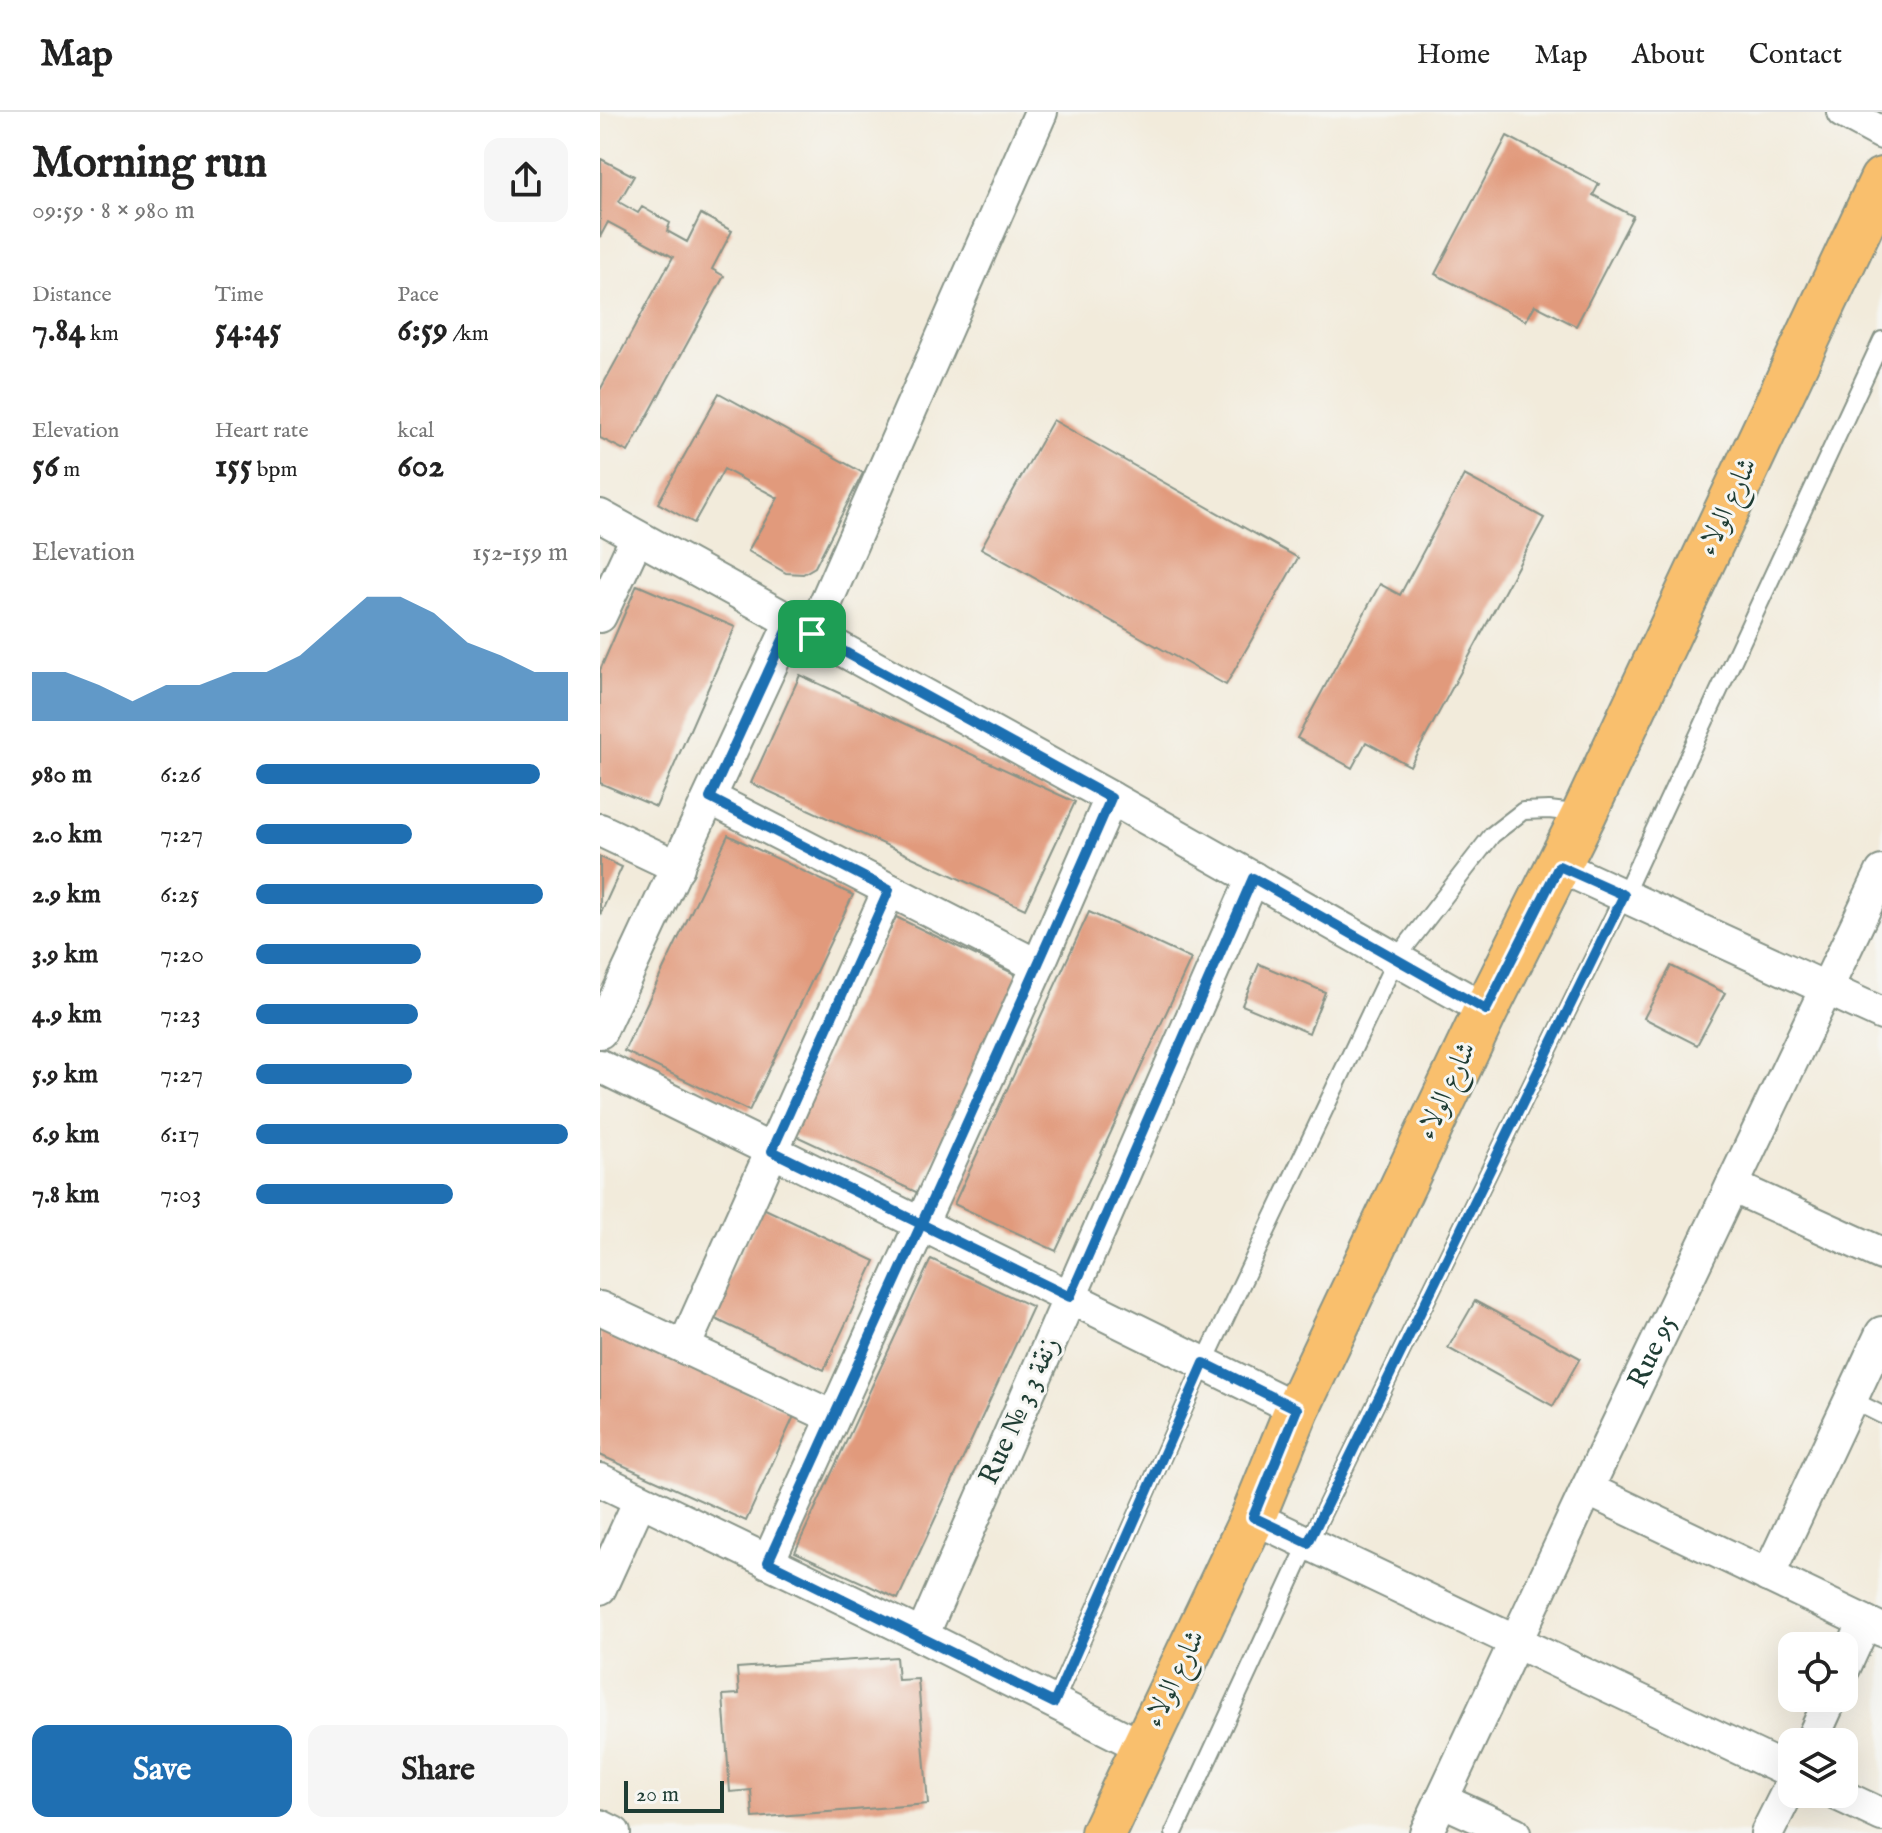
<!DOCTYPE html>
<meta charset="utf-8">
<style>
body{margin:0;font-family:"IM FELL English",Amiri,serif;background:#f6f6f6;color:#222;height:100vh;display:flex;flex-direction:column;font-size:30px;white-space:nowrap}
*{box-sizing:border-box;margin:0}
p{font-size:26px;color:#767676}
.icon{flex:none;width:44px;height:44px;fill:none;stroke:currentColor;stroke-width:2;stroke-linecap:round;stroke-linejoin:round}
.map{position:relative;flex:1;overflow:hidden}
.side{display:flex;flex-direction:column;background:#fff;width:600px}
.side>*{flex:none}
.controls{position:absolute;left:1178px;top:1520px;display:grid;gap:16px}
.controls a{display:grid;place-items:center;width:80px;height:80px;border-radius:16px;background:#fff;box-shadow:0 8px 32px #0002;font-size:40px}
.scale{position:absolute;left:24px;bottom:20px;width:100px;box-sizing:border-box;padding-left:8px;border:4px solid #1f3d34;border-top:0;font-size:22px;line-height:28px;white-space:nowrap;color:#1f3d34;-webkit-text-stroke:6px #f6f6f2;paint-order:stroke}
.pin{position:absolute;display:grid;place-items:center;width:68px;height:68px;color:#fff;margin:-34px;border-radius:16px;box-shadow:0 4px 12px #0006}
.round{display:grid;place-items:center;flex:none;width:84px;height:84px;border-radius:16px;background:#f6f6f6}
.summary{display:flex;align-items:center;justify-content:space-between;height:136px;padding:0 32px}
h1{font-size:44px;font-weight:700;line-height:60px}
.figures{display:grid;grid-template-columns:repeat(3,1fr);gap:12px;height:136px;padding:8px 32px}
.figures div{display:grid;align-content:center}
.figures b{font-size:34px;font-weight:700}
.figures small{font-size:22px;font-weight:400}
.figures p{font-size:22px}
.chart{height:224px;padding:16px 32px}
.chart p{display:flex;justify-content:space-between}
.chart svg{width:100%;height:144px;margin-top:8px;fill:#1f6fb2;opacity:.7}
.primary-button{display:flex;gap:16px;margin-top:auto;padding:16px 32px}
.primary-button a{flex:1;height:92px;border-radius:16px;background:#1f6fb2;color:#fff;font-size:32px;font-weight:700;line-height:92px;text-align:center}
.primary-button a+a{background:#f6f6f6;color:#222}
ul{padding:0 32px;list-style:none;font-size:26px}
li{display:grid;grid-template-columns:128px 96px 1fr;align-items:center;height:60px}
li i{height:20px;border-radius:10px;background:#1f6fb2}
header{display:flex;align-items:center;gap:48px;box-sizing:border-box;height:112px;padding:0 40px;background:#fff;border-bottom:2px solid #e0e0e0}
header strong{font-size:38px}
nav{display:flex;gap:44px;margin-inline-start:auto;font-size:28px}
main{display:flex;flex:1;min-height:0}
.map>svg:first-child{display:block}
</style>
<header>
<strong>Map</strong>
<nav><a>Home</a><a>Map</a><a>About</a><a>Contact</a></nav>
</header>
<main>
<section class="side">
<div class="summary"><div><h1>Morning run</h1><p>09:59 · 8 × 980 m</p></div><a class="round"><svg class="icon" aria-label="share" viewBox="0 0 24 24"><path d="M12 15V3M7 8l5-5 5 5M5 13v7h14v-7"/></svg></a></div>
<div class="figures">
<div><p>Distance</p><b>7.84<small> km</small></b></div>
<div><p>Time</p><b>54:45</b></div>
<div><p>Pace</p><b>6:59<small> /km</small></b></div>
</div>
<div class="figures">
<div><p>Elevation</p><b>56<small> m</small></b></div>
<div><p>Heart rate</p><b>155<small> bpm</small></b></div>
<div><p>kcal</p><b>602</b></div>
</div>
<div class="chart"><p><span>Elevation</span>152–159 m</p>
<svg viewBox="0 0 160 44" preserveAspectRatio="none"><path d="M0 44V29L10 29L20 33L30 38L40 33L50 33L60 29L70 29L80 24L90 15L100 6L110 6L120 11L130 20L140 24L150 29L160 29V44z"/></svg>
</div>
<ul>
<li><b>980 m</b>6:26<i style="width:91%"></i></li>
<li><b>2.0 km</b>7:27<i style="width:50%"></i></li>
<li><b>2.9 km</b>6:25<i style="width:92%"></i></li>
<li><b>3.9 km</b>7:20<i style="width:53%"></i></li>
<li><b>4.9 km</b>7:23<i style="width:52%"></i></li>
<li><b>5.9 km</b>7:27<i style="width:50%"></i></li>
<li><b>6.9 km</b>6:17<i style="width:100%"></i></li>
<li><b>7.8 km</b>7:03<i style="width:63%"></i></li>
</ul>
<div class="primary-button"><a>Save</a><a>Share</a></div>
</section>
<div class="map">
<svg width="1282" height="1721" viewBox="0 0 1282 1721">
<rect width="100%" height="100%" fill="#f6f6f2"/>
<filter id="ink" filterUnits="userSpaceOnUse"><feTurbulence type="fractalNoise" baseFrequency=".0125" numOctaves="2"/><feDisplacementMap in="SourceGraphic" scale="16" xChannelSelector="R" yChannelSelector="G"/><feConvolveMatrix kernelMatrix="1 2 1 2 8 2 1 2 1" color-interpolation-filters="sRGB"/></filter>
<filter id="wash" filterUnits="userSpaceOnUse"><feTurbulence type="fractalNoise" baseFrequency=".006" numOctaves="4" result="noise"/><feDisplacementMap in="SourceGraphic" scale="32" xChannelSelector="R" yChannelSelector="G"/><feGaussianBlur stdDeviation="1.8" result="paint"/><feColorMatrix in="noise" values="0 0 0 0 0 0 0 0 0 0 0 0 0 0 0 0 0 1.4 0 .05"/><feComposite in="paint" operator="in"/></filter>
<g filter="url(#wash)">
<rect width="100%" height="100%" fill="#f2ebdb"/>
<g id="blocks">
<path fill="#e19a7b" d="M907 24 999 72 993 83 1033 104 976 214 935 193 926 209 835 162Z
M1 47 34 64 19 90 38 101 42 95 70 111 67 119 87 130 101 102 132 119 112 157 124 164 28 340 0 326V278L73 145 8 110 0 125Z
M119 281 263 361 215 455 203 462 186 461 148 439 178 386 124 357 94 411 58 391Z
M453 308 698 446 626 573 381 436Z
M864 363 944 406 810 654 766 630 752 656 697 626 780 472 800 483Z
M37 473 135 515 56 695 0 671V558Z
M200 563 475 690 425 797 151 671Z
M128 723 253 783 149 999 24 939Z
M0 745 22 755 0 803Z
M489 800 591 847 456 1139 354 1092Z
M296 805 421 865 318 1081 192 1022Z
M659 852 725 880 709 921 642 893Z
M1071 854 1125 881 1097 933 1044 906Z
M163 1096 275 1149 224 1258 111 1205Z
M331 1147 433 1195 298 1487 195 1440Z
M875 1189 980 1246 953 1294 848 1236Z
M0 1213 195 1302 146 1409 0 1343Z
M296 1545 298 1568 318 1567 328 1692 153 1706 151 1678 130 1680 123 1583 139 1582 137 1556Z"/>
</g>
</g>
<g filter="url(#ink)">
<use href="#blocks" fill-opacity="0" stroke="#889488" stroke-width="2"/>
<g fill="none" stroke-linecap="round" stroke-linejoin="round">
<defs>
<path id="service" d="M1250 1287 1282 1303
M454 1591 604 1251 796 847 892 723 923 699 949 698 983 702
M574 1721 708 1431 1024 783 1282 228"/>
<g id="minor">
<path d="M1243 0 1282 21"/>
<path d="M0 404 511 686 886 898"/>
<path d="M0 504 37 425"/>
<path d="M212 522 441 0"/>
<path d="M110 686 438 854"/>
<path d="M0 718 78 755"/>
<path d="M959 754 1282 902"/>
<path d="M0 920 191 510"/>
<path d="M0 954 697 1297"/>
<path d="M1132 1074 1282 1142"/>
<path d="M0 1196 233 1305"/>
<path d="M84 1235 289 778"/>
<path d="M0 1368 322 1524 543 1635"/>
<path d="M987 1377 1282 1518"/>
<path d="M653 1405 1192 1661"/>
<path d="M168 1450 438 854 511 686"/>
<path d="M1168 1464 1282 1221"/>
<path d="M0 1476 40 1388"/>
<path d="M322 1524 653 766"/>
<path d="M1244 1556 1265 1510"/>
<path d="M1211 1630 1231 1586"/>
<path d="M1237 1682 1282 1703"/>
<path d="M841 1688 914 1721"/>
<path d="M0 1714 14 1721"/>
<path id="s1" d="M826 1721 987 1377 1282 760"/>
<path d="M1167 1721 1192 1671"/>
</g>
<path id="primary" d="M503 1721 653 1405 697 1297 886 898 984 702 1282 68"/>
</defs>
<use href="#service" stroke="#889488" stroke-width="20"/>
<use href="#minor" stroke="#889488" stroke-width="36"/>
<use href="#primary" stroke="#889488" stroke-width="48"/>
<use href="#service" stroke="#fff" stroke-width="16"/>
<use href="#minor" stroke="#fff" stroke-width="32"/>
<use href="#primary" stroke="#f9bf6d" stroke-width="44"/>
</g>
</g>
<g fill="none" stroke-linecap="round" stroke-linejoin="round" filter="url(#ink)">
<defs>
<path id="route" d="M212 522 511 686C400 942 283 1196 168 1450L454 1591 604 1251 697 1297 653 1405 708 1431 1024 783 959 754 886 898 653 766 470 1185 172 1039 289 778 110 686 191 510 212 522"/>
</defs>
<use href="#route" stroke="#fff" stroke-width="16"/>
<use href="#route" stroke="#1f6fb2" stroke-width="10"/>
</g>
<g text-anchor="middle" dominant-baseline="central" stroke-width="6" stroke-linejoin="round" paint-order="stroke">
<g font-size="28" fill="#1f3d34" stroke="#f6f6f2">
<text transform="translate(1128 395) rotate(-65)">شارع الولاء</text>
<text transform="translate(847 979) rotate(-65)">شارع الولاء</text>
<text stroke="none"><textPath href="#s1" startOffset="532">Rue 95</textPath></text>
<text transform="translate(420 1299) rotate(-66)">Rue № 3 زنقة 3</text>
<text transform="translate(575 1567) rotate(-64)">شارع الولاء</text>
</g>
</g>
</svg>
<div class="controls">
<a><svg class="icon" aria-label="locate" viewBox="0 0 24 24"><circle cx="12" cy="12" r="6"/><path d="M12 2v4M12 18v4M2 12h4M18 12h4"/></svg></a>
<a><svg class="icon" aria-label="layers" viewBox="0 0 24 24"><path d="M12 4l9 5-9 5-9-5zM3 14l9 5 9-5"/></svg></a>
</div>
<div class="scale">20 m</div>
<div class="pin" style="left:212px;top:522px;background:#1e9e55"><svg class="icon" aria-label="arrive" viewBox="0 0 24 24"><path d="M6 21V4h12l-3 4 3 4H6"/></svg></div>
</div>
</main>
